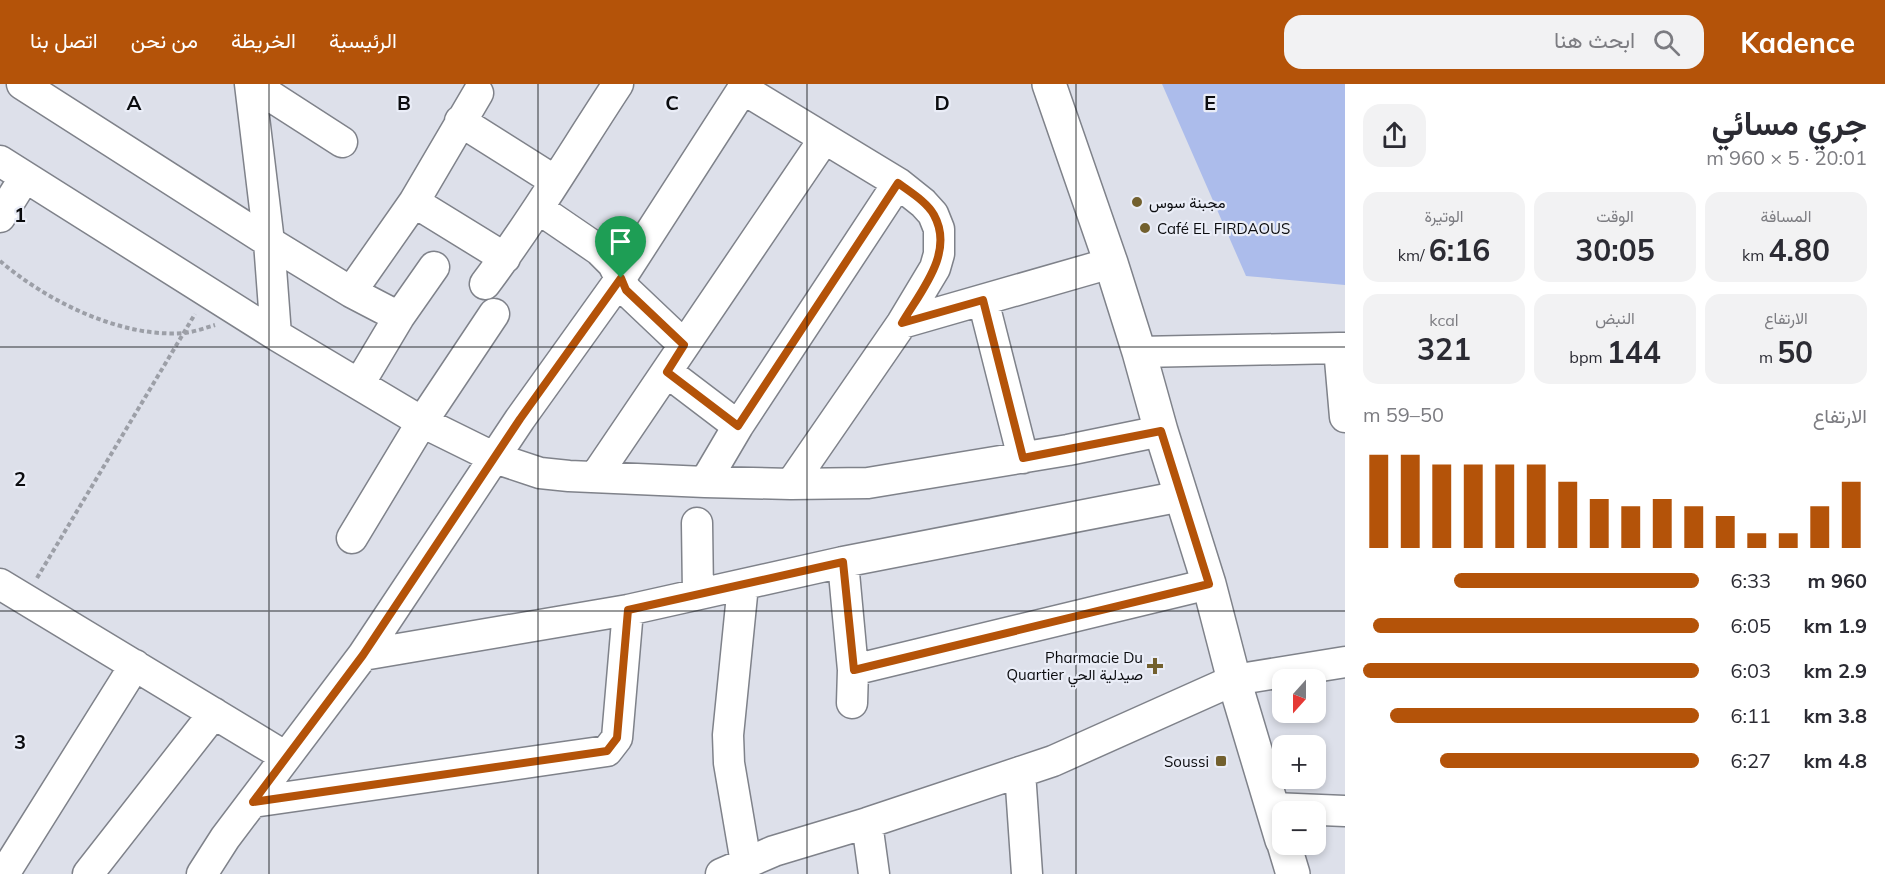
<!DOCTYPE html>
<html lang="ar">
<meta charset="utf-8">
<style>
body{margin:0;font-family:Mulish,Vazirmatn,sans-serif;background:#f2f2f3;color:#2b2b33;direction:rtl;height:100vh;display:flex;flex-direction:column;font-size:22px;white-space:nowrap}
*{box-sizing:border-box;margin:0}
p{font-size:20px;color:#7c7c81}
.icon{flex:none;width:33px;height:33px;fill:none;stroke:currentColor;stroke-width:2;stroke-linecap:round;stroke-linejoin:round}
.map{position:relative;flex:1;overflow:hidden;direction:ltr}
.sheet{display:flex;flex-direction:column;background:#fff;width:540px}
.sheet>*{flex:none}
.needle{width:39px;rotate:201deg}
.tools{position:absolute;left:1272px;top:585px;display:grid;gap:12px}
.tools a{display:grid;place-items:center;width:54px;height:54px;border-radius:12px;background:#fff;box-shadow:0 3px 9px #0003;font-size:30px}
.pin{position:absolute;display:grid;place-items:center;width:51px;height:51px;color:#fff;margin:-62px -26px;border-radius:50% 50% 50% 0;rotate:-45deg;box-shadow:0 0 6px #0007}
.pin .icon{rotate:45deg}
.round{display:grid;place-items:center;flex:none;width:63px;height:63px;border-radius:18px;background:#f2f2f3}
.overview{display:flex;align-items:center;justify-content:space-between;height:102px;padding:0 18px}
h1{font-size:33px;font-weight:700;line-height:45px}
.stats{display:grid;grid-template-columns:repeat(3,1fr);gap:9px;height:102px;padding:6px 18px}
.stats div{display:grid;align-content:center;border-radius:15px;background:#f2f2f3;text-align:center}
.stats b{font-size:30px;font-weight:700}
.stats small{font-size:16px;font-weight:400}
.stats p{font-size:16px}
.chart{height:168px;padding:12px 18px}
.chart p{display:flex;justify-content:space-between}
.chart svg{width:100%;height:108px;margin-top:6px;stroke:#b45309;stroke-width:6}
ul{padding:0 18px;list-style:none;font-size:20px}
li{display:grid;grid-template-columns:96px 72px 1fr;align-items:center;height:45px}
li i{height:15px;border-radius:8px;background:#b45309}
header{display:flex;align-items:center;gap:36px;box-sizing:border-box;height:84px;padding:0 30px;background:#b45309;color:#fff}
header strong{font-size:28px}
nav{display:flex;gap:33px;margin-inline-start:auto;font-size:21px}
.search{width:420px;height:54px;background:#f2f2f3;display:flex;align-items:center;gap:15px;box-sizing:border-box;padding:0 21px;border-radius:18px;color:#7c7c81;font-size:22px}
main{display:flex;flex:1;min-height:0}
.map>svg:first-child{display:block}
</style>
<header>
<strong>Kadence</strong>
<div class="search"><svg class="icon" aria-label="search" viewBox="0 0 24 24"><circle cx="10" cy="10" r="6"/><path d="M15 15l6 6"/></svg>ابحث هنا</div>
<nav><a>الرئيسية</a><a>الخريطة</a><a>من نحن</a><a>اتصل بنا</a></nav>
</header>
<main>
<section class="sheet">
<div class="overview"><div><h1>جري مسائي</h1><p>20:01 · 5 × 960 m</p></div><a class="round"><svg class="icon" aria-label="share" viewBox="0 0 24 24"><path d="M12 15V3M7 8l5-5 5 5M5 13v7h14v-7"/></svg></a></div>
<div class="stats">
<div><p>المسافة</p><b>4.80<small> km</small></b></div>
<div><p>الوقت</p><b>30:05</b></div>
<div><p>الوتيرة</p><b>6:16<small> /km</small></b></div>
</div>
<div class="stats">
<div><p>الارتفاع</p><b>50<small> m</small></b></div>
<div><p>النبض</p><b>144<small> bpm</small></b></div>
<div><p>kcal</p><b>321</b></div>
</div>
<div class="chart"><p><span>الارتفاع</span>50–59 m</p>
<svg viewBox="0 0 160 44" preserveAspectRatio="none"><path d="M5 44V6M15 44V6M25 44V10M35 44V10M45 44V10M55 44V10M65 44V17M75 44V24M85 44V27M95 44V24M105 44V27M115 44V31M125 44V38M135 44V38M145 44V27M155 44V17"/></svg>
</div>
<ul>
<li><b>960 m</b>6:33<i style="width:73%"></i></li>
<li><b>1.9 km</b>6:05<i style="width:97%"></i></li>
<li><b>2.9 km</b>6:03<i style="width:100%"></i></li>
<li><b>3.8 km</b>6:11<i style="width:92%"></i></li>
<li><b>4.8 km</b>6:27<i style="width:77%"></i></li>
</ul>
</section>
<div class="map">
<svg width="1345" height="790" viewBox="0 0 1345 790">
<rect width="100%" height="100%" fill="#dde0ea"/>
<path fill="#acbceb" d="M1162 0H1345V201L1246 192Z"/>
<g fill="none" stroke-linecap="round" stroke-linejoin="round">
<defs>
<path id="minor" d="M22 0 269 158 351 208 399 233
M250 0 269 158 276 251
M252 0 342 58
M460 37 555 97
M0 77 276 251 422 338 495 374 540 389 569 392 705 398 791 400 902 239 935 184 939 170V145L933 130 923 119 898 99 743 5
M414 118 505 174
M539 125 599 166 613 180 626 206 684 261
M0 133 25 93
M485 200C533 136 574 67 618 0
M351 208 414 118 478 9
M983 216 1023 374
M902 239 1111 179
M1345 264H1339L1345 333
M1139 268 1339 264
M667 288 738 342
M359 300 399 233 434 183
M595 393 824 55
M705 398 738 342 898 99
M791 400 868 399 1068 366 1161 347
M697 439 698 510
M352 454 422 338 494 230
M843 478 853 586 852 619
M0 500 286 673
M743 501 728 651 729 679 746 779
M363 571 628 526 843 478 1182 412
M853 586 1209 500
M1020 688 1027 790
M253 718 607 667 617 654 628 526
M1273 724 1345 727
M867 739 874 790
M4 790 135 581
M88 790 214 629
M202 790 225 754 363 571 520 335 621 194 746 0
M721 790 774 767 867 739 1053 677 1234 596 1345 578"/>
<path id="major" d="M1049 0 1111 179 1139 268 1161 347 1209 500 1234 596 1282 756
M1284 760 1293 790"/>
</defs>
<use href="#minor" stroke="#7f828a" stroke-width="33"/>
<use href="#major" stroke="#7f828a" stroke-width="36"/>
<path stroke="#9c9fa7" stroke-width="4" stroke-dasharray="4.5 3" stroke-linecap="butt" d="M0 177C47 217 120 254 184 249 194 248 205 244 215 241
M37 494 195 230"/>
<use href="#minor" stroke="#fff" stroke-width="30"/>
<use href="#major" stroke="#fff" stroke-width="33"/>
</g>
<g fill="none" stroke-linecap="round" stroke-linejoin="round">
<defs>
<path id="route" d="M898 99C910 108 927 118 934 131 955 169 920 208 902 239L983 216 1023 374 1161 347 1209 500 854 586 843 478 628 526 617 654 607 667 253 718 363 571 520 335 621 194 626 206 684 261 667 288 738 342Z"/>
</defs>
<use href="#route" stroke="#fff" stroke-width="12"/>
<use href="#route" stroke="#b45309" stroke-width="8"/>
</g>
<path fill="none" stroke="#0b0c0f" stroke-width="1.5" stroke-opacity="0.55" d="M269 0V790M538 0V790M807 0V790M1076 0V790M0 263H1345M0 527H1345"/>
<g fill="#72602e" stroke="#eaedf7" stroke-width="2">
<circle cx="1137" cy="118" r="6"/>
<circle cx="1145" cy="144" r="6"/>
<path d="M1152 573h6v6h6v6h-6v6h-6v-6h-6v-6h6z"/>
<rect x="1215" y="671" width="12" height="12" rx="3"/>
</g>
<g text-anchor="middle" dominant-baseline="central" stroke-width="4.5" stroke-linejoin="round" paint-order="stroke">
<g font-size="15" fill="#0b0c0f" stroke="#eaedf7" text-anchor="start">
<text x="1149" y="118">مجبنة سوس</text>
<text x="1157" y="144">Café EL FIRDAOUS</text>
<text x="1143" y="573" text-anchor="end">Pharmacie Du<tspan x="1143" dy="17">Quartier صيدلية الحي</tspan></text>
<text x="1209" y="677" text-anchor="end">Soussi</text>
</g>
</g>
<g font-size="20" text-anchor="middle" font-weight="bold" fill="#0b0c0f" stroke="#eaedf7" stroke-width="4.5" stroke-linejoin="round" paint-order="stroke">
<text x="134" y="26">A</text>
<text x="404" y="26">B</text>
<text x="672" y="26">C</text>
<text x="942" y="26">D</text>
<text x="1210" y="26">E</text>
<text x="20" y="138">1</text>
<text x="20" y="402">2</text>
<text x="20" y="665">3</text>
</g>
</svg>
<div class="tools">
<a><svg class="needle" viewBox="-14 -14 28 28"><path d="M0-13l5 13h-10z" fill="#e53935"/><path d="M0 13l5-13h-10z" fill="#7c7c81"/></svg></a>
<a>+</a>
<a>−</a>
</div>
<div class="pin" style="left:621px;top:194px;background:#1e9e55"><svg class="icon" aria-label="arrive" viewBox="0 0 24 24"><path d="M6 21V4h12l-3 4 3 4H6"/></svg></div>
</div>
</main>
